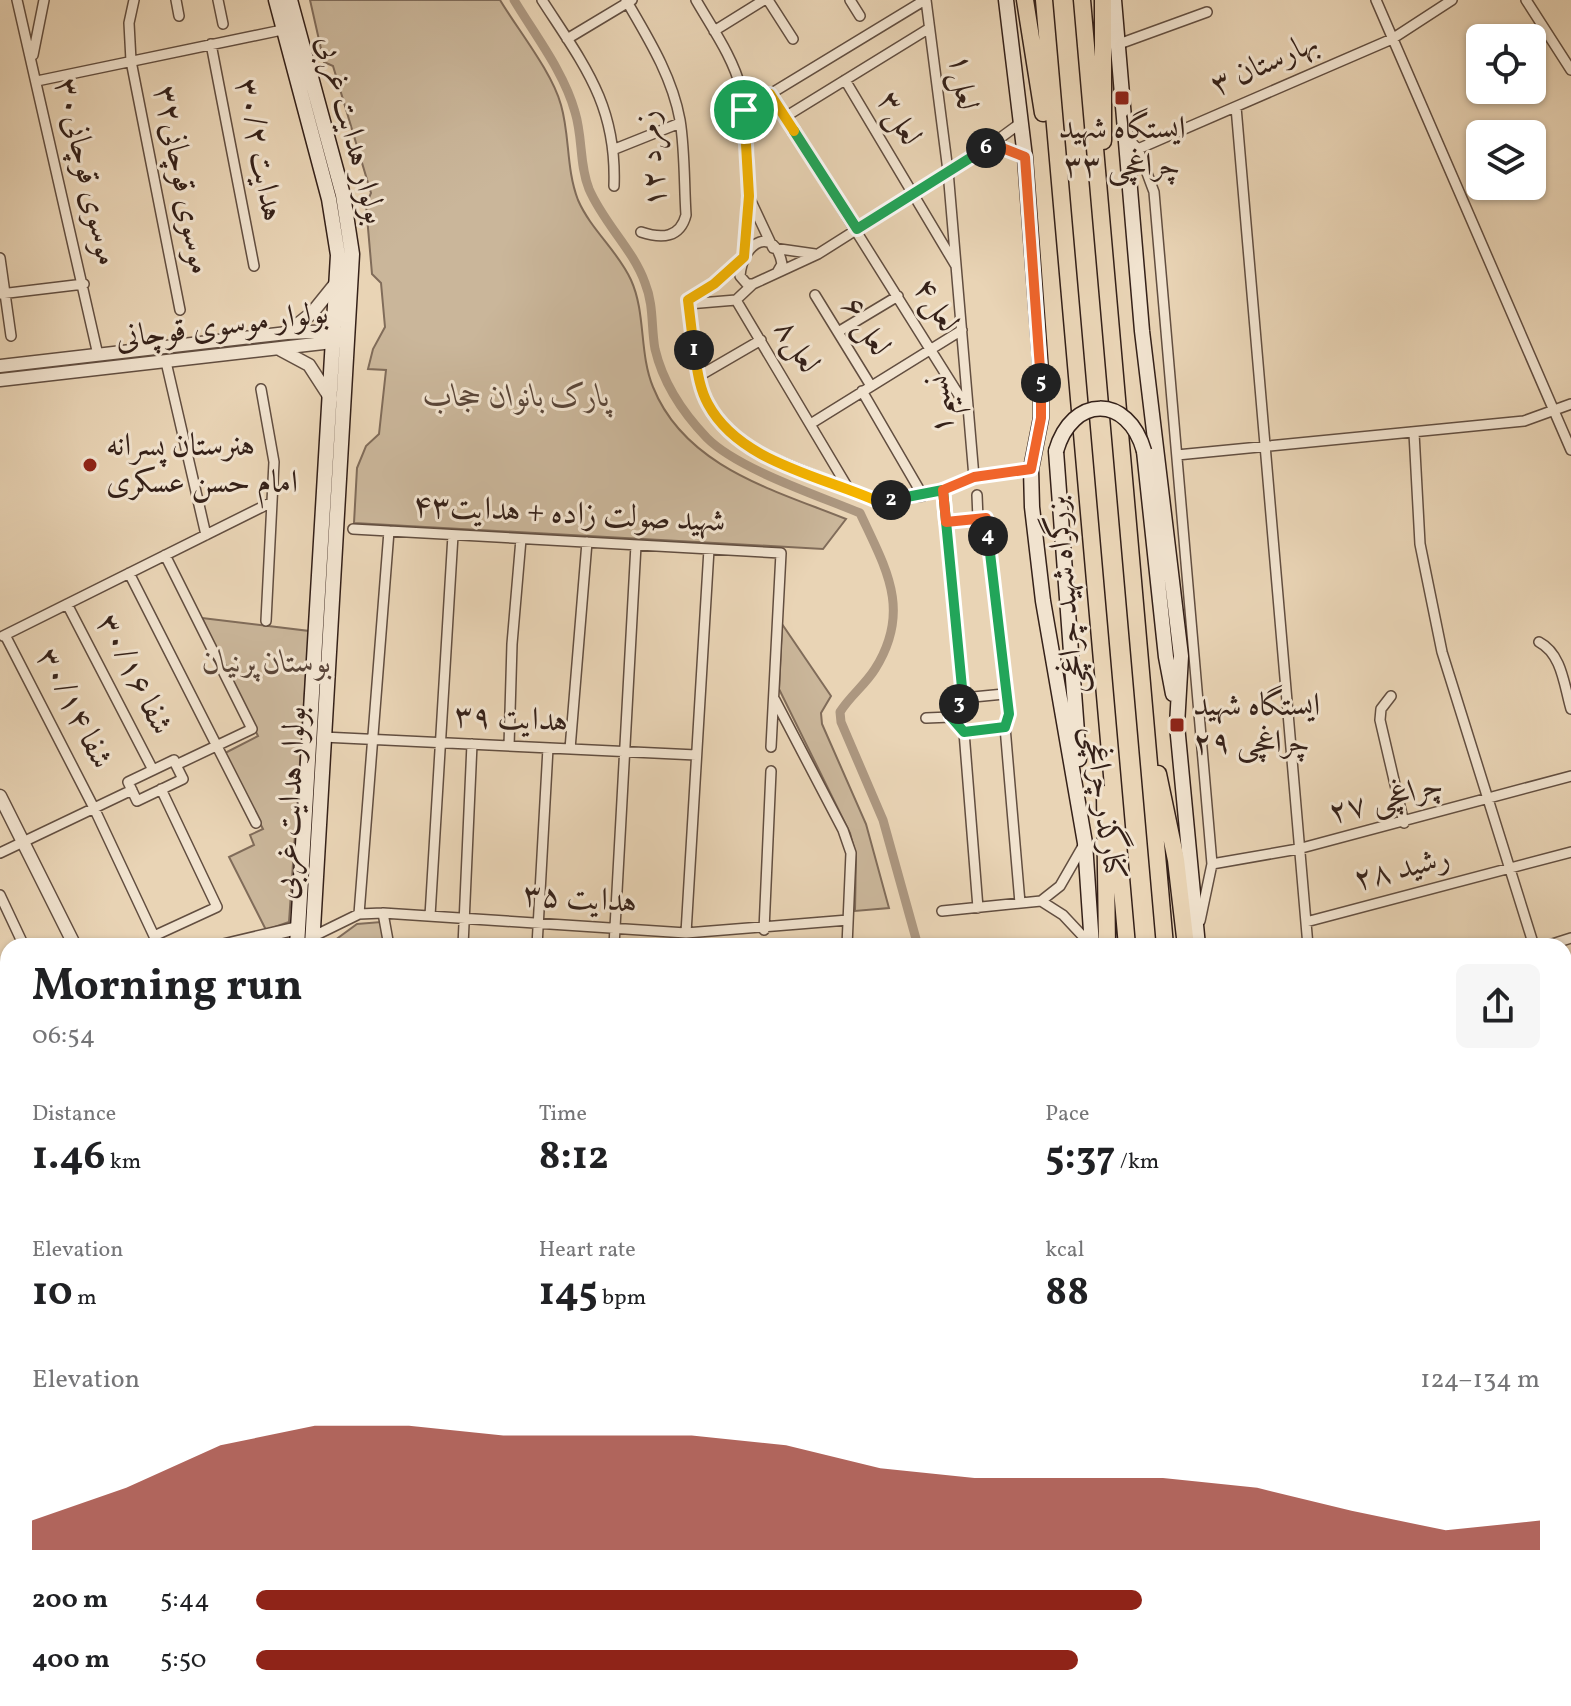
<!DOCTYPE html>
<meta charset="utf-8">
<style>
body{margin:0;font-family:Vollkorn,Amiri,serif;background:#f6f6f6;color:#202124;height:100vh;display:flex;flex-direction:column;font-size:30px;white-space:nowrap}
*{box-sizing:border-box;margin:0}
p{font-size:26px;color:#757577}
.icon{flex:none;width:44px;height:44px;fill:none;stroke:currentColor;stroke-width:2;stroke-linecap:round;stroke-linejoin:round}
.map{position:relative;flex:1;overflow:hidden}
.side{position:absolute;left:0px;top:938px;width:1572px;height:768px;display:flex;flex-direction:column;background:#fff;border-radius:24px 24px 0 0;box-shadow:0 2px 6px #0004}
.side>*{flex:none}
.tools{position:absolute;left:1466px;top:24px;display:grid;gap:16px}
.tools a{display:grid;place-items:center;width:80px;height:80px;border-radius:12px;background:#fff;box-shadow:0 2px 6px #0004;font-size:40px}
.pin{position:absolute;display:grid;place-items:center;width:68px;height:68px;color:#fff;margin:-34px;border:4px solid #fff;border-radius:50%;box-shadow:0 2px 8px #0007}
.km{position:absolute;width:40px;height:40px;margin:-20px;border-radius:50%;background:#222;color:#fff;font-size:22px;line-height:40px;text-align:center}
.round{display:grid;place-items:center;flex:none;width:84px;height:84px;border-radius:12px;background:#f6f6f6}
.overview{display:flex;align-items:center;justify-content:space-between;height:136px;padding:0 32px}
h1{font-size:44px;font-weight:700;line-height:60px}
.metrics{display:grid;grid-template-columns:repeat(3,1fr);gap:12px;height:136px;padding:8px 32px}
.metrics div{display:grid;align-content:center}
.metrics b{font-size:40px;font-weight:700}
.metrics small{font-size:22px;font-weight:400}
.metrics p{font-size:22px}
.chart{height:224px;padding:16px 32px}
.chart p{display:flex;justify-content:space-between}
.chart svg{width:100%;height:144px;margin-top:8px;fill:#8f2418;opacity:.7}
ul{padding:0 32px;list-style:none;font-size:26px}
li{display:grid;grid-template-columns:128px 96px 1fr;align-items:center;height:60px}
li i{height:20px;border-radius:10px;background:#8f2418}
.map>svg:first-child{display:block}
</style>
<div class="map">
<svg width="1571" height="1706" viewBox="0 0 1571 1706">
<rect width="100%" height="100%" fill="#e9d4b5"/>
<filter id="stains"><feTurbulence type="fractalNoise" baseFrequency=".0025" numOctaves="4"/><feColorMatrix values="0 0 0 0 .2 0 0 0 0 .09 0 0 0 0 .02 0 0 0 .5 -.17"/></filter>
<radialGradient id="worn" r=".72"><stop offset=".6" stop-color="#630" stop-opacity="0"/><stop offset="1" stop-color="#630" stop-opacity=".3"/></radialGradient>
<path fill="#cab69a" stroke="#806c5a" stroke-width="2" d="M310 0H500C518 30 552 72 561 105 570 136 566 169 578 200 591 230 618 251 631 280 646 313 639 353 653 387 685 467 774 490 846 519L823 549 354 523 357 468 366 446 379 434 386 370 368 369 373 349 385 327 381 283 372 274 366 205 371 193 333 66 324 62Z
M202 618 309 631 289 922 266 930 229 857 254 845 250 835 263 829 225 753 258 736Z
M782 624 831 696 821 713 822 724 866 824 889 908 855 911 856 856 850 833 779 689Z
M381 922 385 946H327L357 924Z"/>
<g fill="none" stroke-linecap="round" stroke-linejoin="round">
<path stroke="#ac9780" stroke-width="9" d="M514 0C535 35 564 72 575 112 583 138 579 164 589 189 604 224 633 249 645 283 654 305 651 327 655 349 663 383 683 413 707 438 738 469 817 495 860 513 886 569 912 610 875 669 865 685 850 696 840 712L841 722 883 820 918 946"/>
<defs>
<path id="minor" d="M17 0 98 355
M134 0 129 23 131 61 180 310
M176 0 179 16
M218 0 223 24
M542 0C584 65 617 105 614 186
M626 0C648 38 672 76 680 120 685 151 684 184 686 215 680 238 662 239 641 232
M696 0C712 28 733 57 741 89 754 143 746 202 744 257L714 284 688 300 699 376 708 404 727 429 754 451 877 501 923 496 974 477 1031 469
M768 0 793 39
M850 0 860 16
M926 0 948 171 974 477
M1376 0 1571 450
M1526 0 1571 70
M714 31 764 0
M567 39 632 0
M211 44 254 266
M1119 44 1207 12
M33 55 44 0
M845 80 956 266
M37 81 282 30
M770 94 967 408
M1236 107 1308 946
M744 110 925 0
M785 117 928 29
M1125 136 1138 149 1154 192 1212 864 1200 921
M992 144 1025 157
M615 149 680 123
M1138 149 1392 39 1452 0
M750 199 773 248 815 254
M0 258 11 336
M778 271 782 264C775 226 743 240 740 276L747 284H753L818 254 992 144 1022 122
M0 294 84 284
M815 295 871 386
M736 300 848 488
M688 304 736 300 753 284
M838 332 898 296
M166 362 206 535
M699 376 761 340
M261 389 274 462 266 621
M862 391 923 496
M812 423 962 330
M1414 433 1420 544 1442 652 1534 946
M1177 455 1524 421 1571 404
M943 490 963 698 951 717 964 732 978 908
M977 495 978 519
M946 522 986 518 1009 714 1005 727 1020 903
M353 529 781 553 771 747
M165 555 252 729 176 765 174 760 128 782 137 801 183 779 176 765
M129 573 256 823
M67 604 153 770
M5 635 94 808 154 936 217 907 161 789
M3 636 272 502
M1539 642C1562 654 1564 685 1571 709
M1391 696 1381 709 1380 720 1404 823
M963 698 1004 694
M775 700 843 830 851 853 847 946
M926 718 951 717
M964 732 1005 727
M323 737 696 755
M509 746 512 644 521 539
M570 749 587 542
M0 853 132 790
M1212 864 1298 849 1571 776
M0 895 24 946
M1041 901 1063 915 1092 946
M942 911 1041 901 1060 886 1083 846
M383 913 389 946
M359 914 389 531
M430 916 453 535
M1306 922 1571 852
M764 930 771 771
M686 933 709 549
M312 937 359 914 383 913 686 933 848 920
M463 946 472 744
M537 946 548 748
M614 946 636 545
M1546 946 1571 938
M1564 1046 1571 1069
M1564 1120 1571 1117
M1564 1171 1571 1169
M1564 1242 1571 1240
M0 1327H8
M1564 1327 1571 1325
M1564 1437 1571 1455
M0 1449H8
M0 1502 8 1503
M1564 1613H1571
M1564 1670 1571 1671
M158 1698 159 1706
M361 1698V1706
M540 1698 543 1706
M886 1698 888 1706
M957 1698 960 1706
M24 1706V1698
M52 1706 76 1698
M102 1706V1698
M1013 1706 1047 1698"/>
<path id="tertiary" d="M287 333 312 313 337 282
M281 350 309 365 331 399
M0 366 287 333 334 331 341 335
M0 380 341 341
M0 796 75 946
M221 946 298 928
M0 1047 8 1043
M1564 1470 1571 1469
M1564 1487H1571
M1336 1698 1342 1706
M1352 1698 1357 1706
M0 1701 3 1706"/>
<path id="secondary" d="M276 0 329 199 338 255 297 946
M290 0 343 195 352 254 312 946
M1006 0 1025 157 1041 372V418L1031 469 1032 507 1043 601 1085 843 1092 946
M1114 0 1142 331 1181 656 1177 725 1198 946
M1056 451 1079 759
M1144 451 1166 657 1173 694
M0 1372 8 1373
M0 1391 8 1392
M1149 1698 1150 1706
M1241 1698 1242 1706
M241 1706 242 1698
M261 1706 262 1698"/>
<path id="trunk" d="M1025 0 1043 113
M1044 0 1127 946
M1082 0 1165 946
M1103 0V141
M1158 774 1176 860 1186 946
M1105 794 1107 946
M1178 1698V1706
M1214 1698V1706"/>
</defs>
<use href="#minor" stroke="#624e40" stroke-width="12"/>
<use href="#tertiary" stroke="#624e40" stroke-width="15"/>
<use href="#secondary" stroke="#352119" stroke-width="17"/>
<use href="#trunk" stroke="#352119" stroke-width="19"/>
<use href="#minor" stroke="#f1e3cf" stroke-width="9"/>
<use href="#tertiary" stroke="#f1e3cf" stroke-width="12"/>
<use href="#secondary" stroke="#f1e3cf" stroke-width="14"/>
<use href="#trunk" stroke="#e9d4b5" stroke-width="16"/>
<defs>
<path id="secondary-bridge" d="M1056 451C1072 395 1128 394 1144 451"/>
</defs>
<use href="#secondary-bridge" stroke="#352119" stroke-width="17" stroke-linecap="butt"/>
<use href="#secondary-bridge" stroke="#f1e3cf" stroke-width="14"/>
</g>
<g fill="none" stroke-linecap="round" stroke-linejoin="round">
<defs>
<path id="split-1" d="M694 350 688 300 714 284 744 257 749 196 744 110"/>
<path id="split-2" d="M694 350C697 368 699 388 708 404 739 462 821 476 877 501L891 500"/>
<path id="split-3" d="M891 500 943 490 963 698 959 704"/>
<path id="split-4" d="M959 704 951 717 964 732 1005 727 1009 714 988 536"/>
<path id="split-5" d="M988 536 986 518 946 522 943 490 974 477 1031 469 1041 418V383"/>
<path id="split-6" d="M986 148 992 144 1025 157 1041 383"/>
<path id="split-7" d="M794 131 857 229 986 148"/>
<path id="split-8" d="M744 110 770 94 794 131"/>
</defs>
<use href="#split-1" stroke="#fff" stroke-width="16"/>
<use href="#split-2" stroke="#fff" stroke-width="16"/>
<use href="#split-3" stroke="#fff" stroke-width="16"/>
<use href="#split-4" stroke="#fff" stroke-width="16"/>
<use href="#split-5" stroke="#fff" stroke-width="16"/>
<use href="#split-6" stroke="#fff" stroke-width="16"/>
<use href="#split-7" stroke="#fff" stroke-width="16"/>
<use href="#split-8" stroke="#fff" stroke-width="16"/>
<use href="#split-1" stroke="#f5b400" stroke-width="10"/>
<use href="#split-2" stroke="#f5b400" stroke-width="10"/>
<use href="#split-3" stroke="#22a559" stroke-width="10"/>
<use href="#split-4" stroke="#22a559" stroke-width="10"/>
<use href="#split-5" stroke="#f0652b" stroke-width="10"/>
<use href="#split-6" stroke="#f0652b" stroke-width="10"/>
<use href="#split-7" stroke="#22a559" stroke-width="10"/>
<use href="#split-8" stroke="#f5b400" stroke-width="10"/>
</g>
<g fill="#8f2418" stroke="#f1e3cf" stroke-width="3">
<rect x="1114" y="90" width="16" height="16" rx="4"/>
<circle cx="90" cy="465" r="8"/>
<rect x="1169" y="717" width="16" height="16" rx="4"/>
</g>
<g text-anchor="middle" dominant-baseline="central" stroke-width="6" stroke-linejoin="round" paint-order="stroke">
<g font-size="32" fill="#352119" stroke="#f1e3cf">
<text transform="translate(1265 65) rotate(-24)">بهارستان ۳</text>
<text transform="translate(962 82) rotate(82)">لعل۱</text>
<text transform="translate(898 119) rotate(60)">لعل۳</text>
<text transform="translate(350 130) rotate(75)">بولوار هدایت غربی</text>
<text transform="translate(258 150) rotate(79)">هدایت ۳۰/۲</text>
<text transform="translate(653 159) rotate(-95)">زمرد ۱۲</text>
<text transform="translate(85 172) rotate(77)">موسوی قوچانی۳۰</text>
<text transform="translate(181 180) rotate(79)">موسوی قوچانی۳۲</text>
<text transform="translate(935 306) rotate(58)">لعل۴</text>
<text transform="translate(222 327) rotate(-7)">بولوار موسوی قوچانی</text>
<text transform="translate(865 327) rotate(58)">لعل ۶</text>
<text transform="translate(796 347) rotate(58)">لعل۸</text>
<text transform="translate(942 405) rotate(-94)">نسیم۱</text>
<text transform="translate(569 515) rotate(3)">شهید صولت زاده + هدایت۴۳</text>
<text transform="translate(1067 595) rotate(-95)">بزرگراه شهید چراغچی</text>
<text transform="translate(133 675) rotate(63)">شفا ۳۰/۱۶</text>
<text transform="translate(73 709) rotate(63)">شفا ۳۰/۱۴</text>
<text transform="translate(511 720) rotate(3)">هدایت ۳۹</text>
<text transform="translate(1386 800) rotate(-15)">چراغچی ۲۷</text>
<text transform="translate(292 803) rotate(-87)">بولوار هدایت غربی</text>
<text transform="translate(1103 803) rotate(82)">کنارگذر چراغچی</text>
<text transform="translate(1402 870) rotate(-14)">رشید ۲۸</text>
<text transform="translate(580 900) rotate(4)">هدایت ۳۵</text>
</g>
<g font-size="32" fill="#352119" stroke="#f1e3cf" text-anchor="start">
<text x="1122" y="130" text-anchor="middle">ایستگاه شهید<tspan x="1122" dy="37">چراغچی ۳۳</tspan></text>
<text x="106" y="447">هنرستان پسرانه<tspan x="106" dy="37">امام حسن عسکری</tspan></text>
<text x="1193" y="707">ایستگاه شهید<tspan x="1193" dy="37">چراغچی ۲۹</tspan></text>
</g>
<g font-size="32" font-style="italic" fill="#5a4639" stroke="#f1e3cf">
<text x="517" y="398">پارک بانوان حجاب</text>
<text x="267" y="664">بوستان پرنیان</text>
</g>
</g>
<rect width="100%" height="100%" filter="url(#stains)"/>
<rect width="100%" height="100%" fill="url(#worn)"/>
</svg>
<div class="tools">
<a><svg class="icon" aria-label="locate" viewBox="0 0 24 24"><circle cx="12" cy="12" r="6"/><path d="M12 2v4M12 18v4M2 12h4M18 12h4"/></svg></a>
<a><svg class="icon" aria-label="layers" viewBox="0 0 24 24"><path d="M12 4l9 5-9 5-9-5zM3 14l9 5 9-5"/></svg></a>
</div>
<div class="pin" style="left:744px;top:110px;background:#1e9e55"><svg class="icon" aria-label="arrive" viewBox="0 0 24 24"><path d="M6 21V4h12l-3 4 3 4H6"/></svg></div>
<b class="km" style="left:694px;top:350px">1</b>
<b class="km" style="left:891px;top:500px">2</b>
<b class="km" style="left:959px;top:704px">3</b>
<b class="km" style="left:988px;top:536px">4</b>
<b class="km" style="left:1041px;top:383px">5</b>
<b class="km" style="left:986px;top:148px">6</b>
<section class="side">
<div class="overview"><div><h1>Morning run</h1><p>06:54</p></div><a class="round"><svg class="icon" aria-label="share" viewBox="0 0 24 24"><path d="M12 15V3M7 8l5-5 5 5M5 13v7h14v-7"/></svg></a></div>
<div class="metrics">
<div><p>Distance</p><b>1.46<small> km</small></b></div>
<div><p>Time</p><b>8:12</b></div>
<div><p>Pace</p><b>5:37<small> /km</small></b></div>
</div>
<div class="metrics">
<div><p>Elevation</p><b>10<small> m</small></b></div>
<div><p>Heart rate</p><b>145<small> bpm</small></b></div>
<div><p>kcal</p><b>88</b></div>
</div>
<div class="chart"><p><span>Elevation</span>124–134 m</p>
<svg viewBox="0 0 160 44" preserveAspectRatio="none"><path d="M0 44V35L10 25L20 12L30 6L40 6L50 9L60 9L70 9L80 12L90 19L100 22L110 22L120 22L130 25L140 32L150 38L160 35V44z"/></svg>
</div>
<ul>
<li><b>200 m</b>5:44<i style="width:69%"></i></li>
<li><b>400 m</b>5:50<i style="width:64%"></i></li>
</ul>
</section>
</div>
